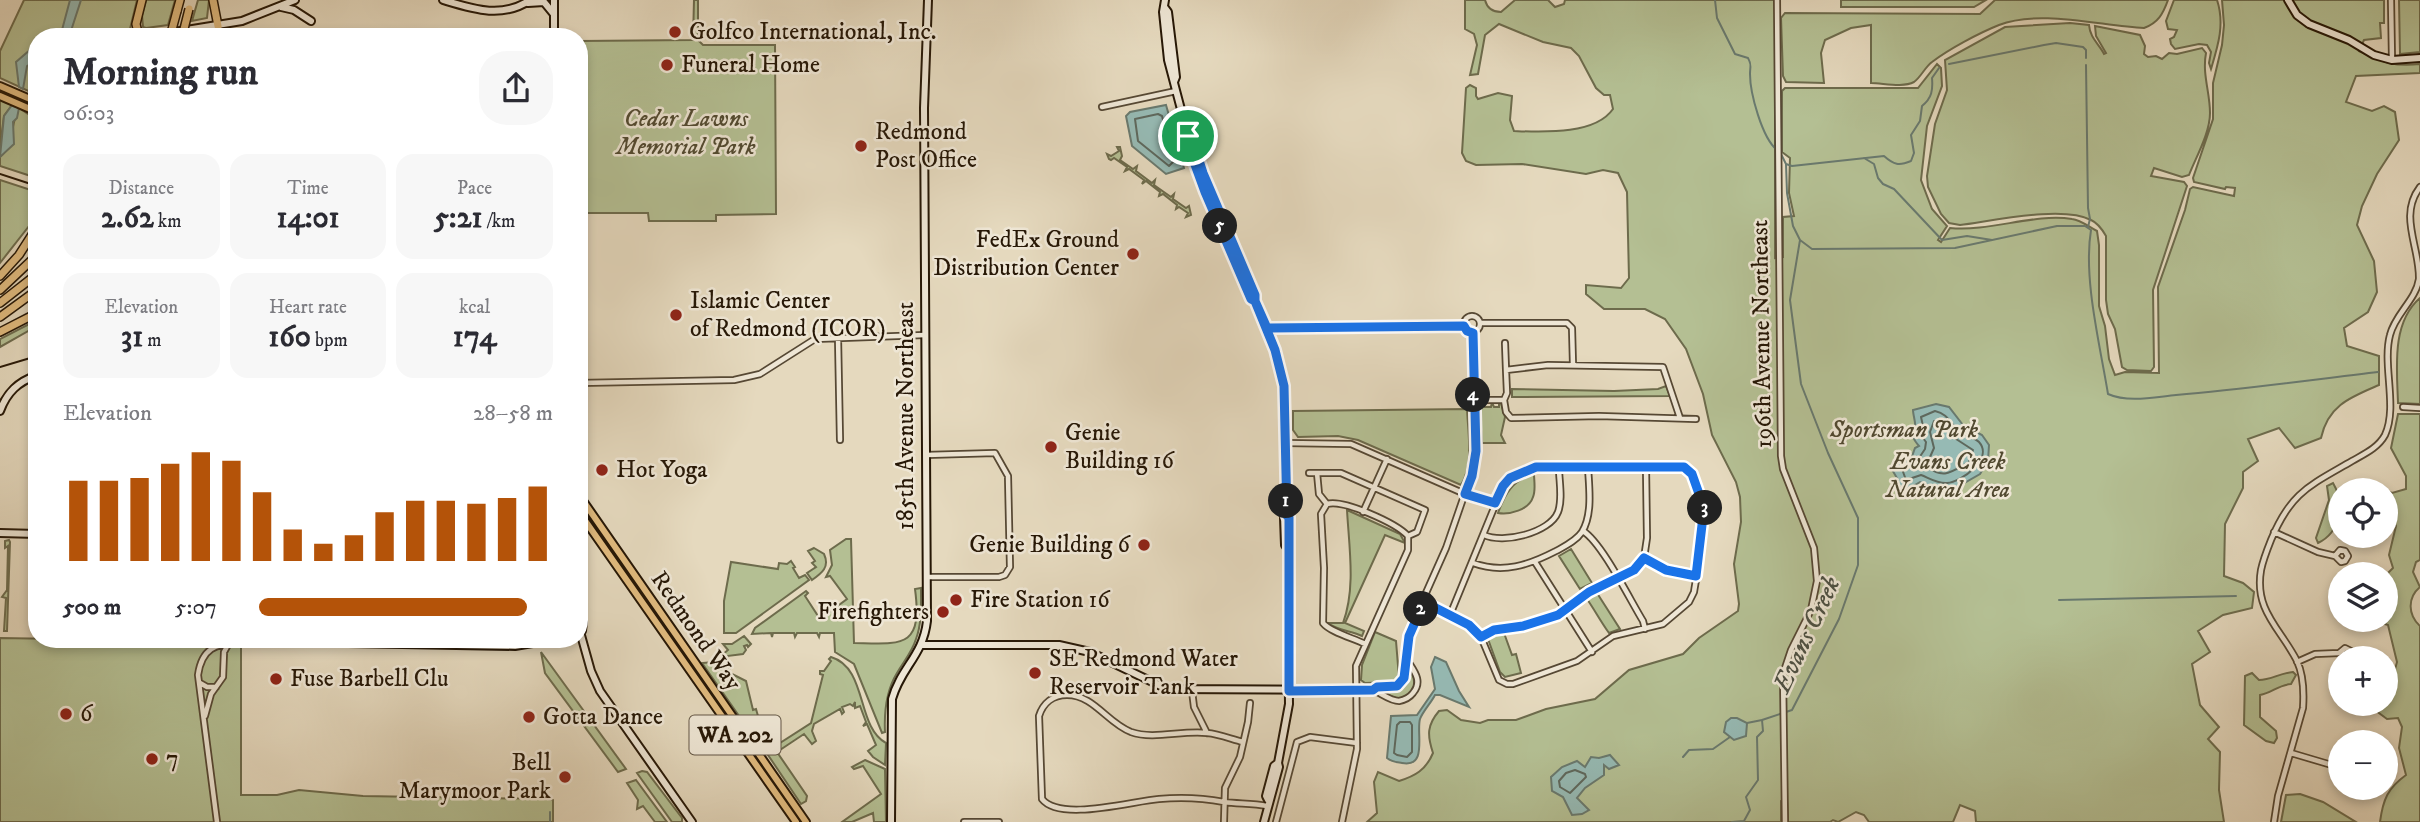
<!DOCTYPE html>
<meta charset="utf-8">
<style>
body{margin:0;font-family:"IM FELL DW Pica",serif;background:#f7f7f7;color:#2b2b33;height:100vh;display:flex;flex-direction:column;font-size:26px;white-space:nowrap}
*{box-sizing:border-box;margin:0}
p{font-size:23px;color:#7c7c81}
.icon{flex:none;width:38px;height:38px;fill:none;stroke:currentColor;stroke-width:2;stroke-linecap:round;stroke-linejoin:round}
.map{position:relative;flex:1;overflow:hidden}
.details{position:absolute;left:28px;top:28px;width:560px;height:620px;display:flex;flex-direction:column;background:#fff;border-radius:28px;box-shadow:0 4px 10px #0003}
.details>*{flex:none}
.buttons{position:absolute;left:2328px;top:478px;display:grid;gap:14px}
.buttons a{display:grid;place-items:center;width:70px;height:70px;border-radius:50%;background:#fff;box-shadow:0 4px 10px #0003;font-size:35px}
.pin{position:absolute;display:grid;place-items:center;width:60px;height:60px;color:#fff;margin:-30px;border:4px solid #fff;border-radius:50%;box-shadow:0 2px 7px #0007}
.km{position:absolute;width:35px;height:35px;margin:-18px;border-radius:50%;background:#222;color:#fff;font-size:19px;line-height:35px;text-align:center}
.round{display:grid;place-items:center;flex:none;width:74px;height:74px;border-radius:28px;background:#f7f7f7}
.overview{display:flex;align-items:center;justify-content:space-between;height:119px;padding:0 35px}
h1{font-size:38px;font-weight:800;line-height:52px}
.stats{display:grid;grid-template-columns:repeat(3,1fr);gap:10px;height:119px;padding:7px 35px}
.stats div{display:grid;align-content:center;border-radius:18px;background:#f7f7f7;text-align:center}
.stats b{font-size:30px;font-weight:800}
.stats small{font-size:19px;font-weight:400}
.stats p{font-size:19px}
.chart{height:196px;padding:14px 35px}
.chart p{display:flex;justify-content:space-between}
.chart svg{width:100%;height:126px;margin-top:7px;stroke:#b45309;stroke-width:6}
ul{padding:0 35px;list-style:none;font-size:23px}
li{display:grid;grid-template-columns:112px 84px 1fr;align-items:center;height:52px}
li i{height:18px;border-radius:9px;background:#b45309}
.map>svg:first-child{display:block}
</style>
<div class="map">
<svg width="2420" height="822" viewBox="0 0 2420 822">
<rect width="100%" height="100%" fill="#e5d9be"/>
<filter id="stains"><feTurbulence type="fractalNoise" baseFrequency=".00286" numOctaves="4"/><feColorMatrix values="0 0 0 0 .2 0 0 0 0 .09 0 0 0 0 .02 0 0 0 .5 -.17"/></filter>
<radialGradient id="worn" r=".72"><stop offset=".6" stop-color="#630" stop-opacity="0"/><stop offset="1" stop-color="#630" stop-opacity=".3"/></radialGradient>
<path fill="#b4bf93" stroke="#6d6b4c" stroke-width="2" d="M24 0H137L130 29 124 37H37V95L0 78V51Z
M146 0H175L168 25 146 28 143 27 142 15Z
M198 0H209L207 18 192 21Z
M694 0H698V40L703 45H775L776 214 716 215V221H649L648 213H579V39L580 41 693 40Z
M1465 0H1485C1487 8 1492 12 1501 12L1515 0H1548L1555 7 1564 4 1565 0H1775V258L1783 257V217L1794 216 1789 193 1790 158 1782 152V91L1785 88H1918L1937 64 1941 68 1942 86 1927 126 1921 180 1932 209 1947 226 1938 240 1941 242 1950 228C1990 232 2034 213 2072 219 2081 220 2089 227 2097 231L2099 245V306L2105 326 2109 359 2115 375 2125 372 2159 373 2158 287 2185 210 2190 189 2193 187 2234 196 2235 188 2226 187 2225 189 2194 182 2193 178 2213 119V83L2222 45 2224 25 2222 0H2384V23H2380L2381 38 2364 40 2359 51C2383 62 2393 67 2420 64V73L2356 76 2346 102 2372 111 2384 106 2395 112 2399 140 2377 174 2362 206 2357 225 2374 261 2377 292 2368 312 2344 328 2347 346 2379 356V385C2351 397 2328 405 2321 438L2295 448 2279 428 2248 439 2258 461 2243 472V488L2225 524 2224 576 2243 583 2254 592 2252 608 2223 615 2198 631 2210 652 2192 664 2200 705 2219 727 2208 739 2220 752 2219 790 2224 822H1976L1975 811 1960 805 1953 822H1869L1864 815 1856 812 1838 822 1833 820 1830 822H1788L1787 800 1781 801V822H1367L1377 813 1374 782 1378 772 1399 781C1415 776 1426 770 1433 753 1427 735 1427 725 1439 711L1447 710 1461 720 1480 723 1488 720H1516L1546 709 1595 699 1629 670 1683 654 1699 638 1738 611 1739 604 1734 564 1741 522 1740 497 1736 482 1712 435 1703 394 1686 349 1665 319 1645 309H1604L1586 294V285L1621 288 1629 278 1627 192 1618 173 1603 170 1586 174 1522 164 1476 165 1466 161 1462 153 1466 88 1470 85 1476 88V96L1478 99 1498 93 1512 96 1510 120 1514 131C1543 132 1595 135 1613 109L1610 95H1604L1596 88 1579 56 1571 48 1543 42 1499 24 1485 35 1478 74 1470 75 1477 45 1474 34 1465 29Z
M1841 0H1986L1974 7H1841Z
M1995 0H2168C2163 14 2158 23 2144 28 2101 26 2039 9 1999 25 1979 33 1949 49 1932 62 1925 67 1921 77 1914 82 1903 88 1883 83 1871 83V25L1851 28 1825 40 1821 53 1824 83 1786 82 1783 76 1781 18 1785 13 1980 14Z
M2174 0H2217C2225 24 2218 46 2211 69L2209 63 2211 52 2207 45 2199 44 2175 49 2171 44 2170 39 2174 37 2177 30 2168 29 2166 21Z
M2399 0H2420V52L2400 54Z
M2070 23 2089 25C2090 38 2099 44 2104 54L2106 53 2096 36 2095 26 2140 35 2145 46 2144 54 2148 57 2156 56 2162 59 2169 53 2177 54 2202 48 2206 53C2202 74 2210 92 2210 113 2210 133 2196 157 2189 175L2182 177 2154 168 2151 176 2184 182 2187 186 2153 290 2154 367 2151 371 2127 370 2122 367 2115 329 2108 314 2106 300V236C2102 229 2098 223 2091 220 2063 205 1992 221 1960 225L1949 223 1941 214 1928 187 1927 176 1935 124 1947 90 1945 60 2005 27Z
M0 100 12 105 4 116 0 147Z
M19 108 37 120V178L0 166V157C15 145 10 123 19 108Z
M1117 147H1120L1122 156 1120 160 1133 169 1137 166 1136 171 1152 183 1155 180 1154 185 1171 197 1174 194 1173 199 1186 208 1189 206 1191 215 1186 217 1188 213 1179 207 1176 209 1177 205 1163 194 1159 196 1160 192 1146 181 1142 184 1144 180 1129 169 1125 171 1127 167 1114 158 1111 160 1109 159 1107 154 1111 156 1119 151Z
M0 180 37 192V210L29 226 0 263Z
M2420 298V404L2398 403C2397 369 2391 323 2420 298Z
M37 320V326L0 347V339Z
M1666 386 1670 396 1512 397V389L1614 391 1658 389Z
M1479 402H1484L1485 407H1491L1492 402 1494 407H1499V402L1501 403 1505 417 1501 435 1505 443H1482Z
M1467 409C1468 433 1474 464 1461 485L1358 440 1338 436 1298 437 1293 430V411Z
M2398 414H2420V560L2416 562 2413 572 2420 587C2407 598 2408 615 2420 626V822H2380C2383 799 2388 788 2406 775L2399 748 2402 727 2398 718 2387 719 2375 710 2376 704H2385V693L2389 691 2397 662 2388 625 2372 620H2385V576L2393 568 2389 555 2396 526 2390 517 2385 516V490L2392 493 2406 489V476L2391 448Z
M1534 474C1534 481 1536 490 1533 497 1529 510 1509 515 1498 513 1505 493 1513 480 1534 474Z
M2333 483C2345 503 2341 532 2318 543L2316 538 2329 500 2327 486Z
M1347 510 1400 534 1405 543 1385 535 1345 623 1364 631 1362 636C1352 631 1336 630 1328 623H1343C1356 588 1349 547 1347 510Z
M846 539H851L854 643C902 644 923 649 915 589L921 588C921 605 922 623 916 639 912 652 904 661 897 673 886 691 884 711 885 732L882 733 854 664 835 652 834 633H820L819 637 817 633H797L795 637 794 633H773L772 637 771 633 752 634 755 628 806 591 808 593 805 596 820 619 847 599 830 576 826 577 832 565 830 550Z
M9 540 10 542 7 631H4L6 598 2 597 7 590 8 546 5 548V541Z
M814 548 824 554C830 567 822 573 812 580L807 573 816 567 812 563 815 561 808 551Z
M1571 549 1592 583 1580 589 1559 556Z
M791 561 795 567 793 568 799 578 805 575 809 580 736 633H724V601L731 562 778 569 779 563 787 564Z
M1597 593 1620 629 1609 633C1601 622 1594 609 1587 599Z
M1375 632 1396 641 1399 678 1396 682 1365 683 1361 680 1362 665Z
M1504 633 1512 655 1516 654 1521 673 1505 677 1500 672 1488 639 1491 636Z
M744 636 751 644 748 647 747 645 744 646 746 650 743 654 727 656 730 673 746 681 753 710 756 709 758 716 755 717 766 739 761 743H758L702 663 714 662 728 650 723 644H732Z
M0 638 241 642V795H277L299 790 363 796 548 799 553 800V822H0Z
M541 652 626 769 618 772 545 673Z
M831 657C868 668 856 727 886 743L885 765 873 757 868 751 876 745 867 724 863 726 866 722 860 706 855 708V702L853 706 850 704 842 707 844 712 842 714 840 709 814 724 812 731 816 741 812 744 804 734 777 752 807 796 806 801 801 804 766 752 811 723 823 675 820 674V671H824L831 661 829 659Z
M1406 664C1417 678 1419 695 1398 699L1376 690V688L1400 685 1405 679Z
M2293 672 2296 675 2291 684C2278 685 2272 693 2260 695V717L2276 731 2277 738 2274 743 2266 741 2244 725 2245 676 2252 673 2259 680C2271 680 2280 673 2293 672Z
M865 760 885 769 886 822H874L873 813 852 822H842L881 794 863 766 854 769 852 767Z
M642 771 647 772 682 818V822H672L637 773Z
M636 780 667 822H655L643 806 637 809 638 800 627 783Z
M2300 794 2323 802 2356 822H2281L2286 795Z"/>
<path fill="#96bab4" stroke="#69796e" stroke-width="2" d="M70 0H81L69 37H55L62 30Z
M31 49H37V60L27 66 23 89 19 87 16 62Z
M12 105 19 108 17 118 13 122 14 144 0 157 4 116Z
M1166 105 1184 168 1166 174 1132 146 1126 116 1130 112Z
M1936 404 1949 407 1963 425 1982 435 1989 445 1988 461 1980 474 1952 490H1938L1920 482 1910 488 1904 495 1900 493 1897 478 1891 468 1899 461 1911 459 1915 448 1919 446C1912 438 1913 438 1915 427 1916 423 1913 415 1913 410Z
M1435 657 1446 662 1459 691 1469 707 1440 695H1435C1431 703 1423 711 1420 719 1416 733 1428 768 1402 763 1396 762 1392 762 1387 758L1391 716 1417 715 1435 689 1431 667Z
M1731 718H1737L1747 723 1746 736 1734 740 1724 732 1726 722Z
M1610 755 1619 765 1609 769 1604 765V775L1585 788 1577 798 1589 810 1582 814 1572 815 1563 797 1552 791 1551 777 1562 767 1577 761 1585 767 1591 757 1599 758Z"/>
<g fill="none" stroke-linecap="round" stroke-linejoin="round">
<path stroke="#5e685d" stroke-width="2" d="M1158 114 1162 116 1174 161 1169 166 1138 141 1135 119Z
M1935 411C1949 414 1950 424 1960 432 1966 436 1974 437 1979 442 1994 459 1961 482 1947 483 1938 484 1929 478 1921 475L1906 480 1902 469 1915 464 1925 449 1926 442 1920 434 1923 426 1921 417Z
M1934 421H1940L1953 437 1973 450 1969 462C1951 472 1944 480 1926 466L1934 448 1930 432Z
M1400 722H1410L1412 725V752L1407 757 1397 755 1394 753 1397 725Z
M1575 770 1585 774 1586 777 1570 793 1560 787 1559 781 1566 773Z"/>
<path stroke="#69796e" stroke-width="2" d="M1715 0 1717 18 1735 54 1748 58C1752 65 1750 66 1750 74 1750 93 1762 138 1777 150
M1949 64 2044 45 2056 43 2083 47 2086 50V58
M2086 65 2088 208 2090 219 2088 227
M1864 158 1874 164 1878 178 1883 184 1894 189 1942 240 1967 236 1992 240
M1786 164 1792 166 1884 156C1894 165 1899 166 1911 161L1914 153 1911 135 1920 121 1922 106C1932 98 1933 90 1932 78L1939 68
M1800 240 1812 249 1955 248 2057 226H2085L2091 230C2083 278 2100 345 2108 394 2128 403 2155 397 2176 395 2244 389 2311 380 2378 372
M2059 600 2236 596
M1747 723 1762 720
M1683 757 1689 750 1713 749 1730 737
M550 812V822
M1732 822 1744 821 1750 810 1746 797 1758 780 1757 737 1763 731 1762 720 1792 710 1839 619 1858 565V518L1828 453 1801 384 1790 300 1800 240 1793 226 1787 193 1786 164 1781 154"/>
<defs>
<path id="street" d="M1777 0 1781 456 1783 469 1814 548 1817 581 1811 610 1791 650 1783 674 1785 822
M2391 0 2392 60
M1102 107 1176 91
M1464 324a8 8 0 1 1 16 0a8 8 0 1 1-16 0Z
M1481 323H1567L1572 328 1573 365
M1267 328 1464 325
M838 337 840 440
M1505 343 1506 370
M579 383 734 380 760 374 815 339 925 335
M1473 400H1504
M2403 407 2420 408
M1680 418 1663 367 1548 365 1506 370 1507 393 1504 400 1506 412 1511 418 1599 416 1696 419
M1285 443 1351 444 1465 494 1495 503
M926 455 995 453 1008 476 1010 567 1005 575 999 577H927
M1309 473H1341L1425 510 1417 532 1408 536
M1317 473 1319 494 1327 504
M1327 504 1321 514 1324 568 1323 623C1330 632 1353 638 1365 644
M1327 504C1343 499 1396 523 1408 536
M1363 512 1387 459
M1583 531C1602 543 1629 598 1643 621L1645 629
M2274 532 2318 552 2335 556 2341 562 2345 561 2348 556 2345 551 2340 550 2335 556
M1484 535C1503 544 1550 533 1558 512 1563 499 1559 481 1559 468
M1644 558 1647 538 1646 467
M1535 562 1592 652
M1473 563C1503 574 1529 565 1556 551 1565 546 1576 541 1582 532 1593 514 1589 487 1588 467
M1424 602 1463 621 1481 637 1494 630 1523 626 1558 615 1589 592 1634 570 1644 558 1666 570 1696 576
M1450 615 1503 486 1510 478 1536 467H1681L1689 470C1715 507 1700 552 1694 592L1689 602 1663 624 1613 636 1577 661 1513 684H1507L1499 680 1481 637
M2297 662 2315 654 2339 653 2345 648 2351 651 2352 658
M200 683 207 687H216
M1373 690 1377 687 1397 686 1404 678 1409 636 1413 622 1446 548 1475 464 1473 333
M1373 690C1381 693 1390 701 1399 701 1404 700 1410 697 1413 693 1424 680 1412 669 1406 658
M1192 691 1194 707 1207 733
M205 716 211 694 223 677 224 652 229 643
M1243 742C1231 739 1219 734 1207 733 1182 730 1154 740 1131 732 1107 723 1094 695 1067 695 1053 695 1043 703 1039 716L1042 799C1060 822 1132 801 1159 799 1180 797 1203 798 1224 802 1238 804 1252 803 1267 806
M2291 753 2335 766
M2340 761 2334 768 2340 774
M217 822 198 675C202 647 216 645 240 641
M964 822H999
M1224 822 1225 788 1240 757 1248 722 1250 703
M1276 822 1297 742 1310 737 1357 743
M1342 822 1357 749 1356 666 1408 550V536
M2274 822 2278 796 2303 708C2304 693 2304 676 2297 661 2281 629 2254 611 2261 570 2263 560 2267 550 2271 540 2291 492 2309 486 2352 461 2364 454 2378 448 2385 435 2398 407 2382 365 2390 335 2395 314 2416 300 2419 279 2420 247 2398 216 2420 187"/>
<path id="secondary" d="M443 0C473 9 502 19 530 0
M1165 0 1163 12 1168 60 1188 136 1187 140 1205 192 1251 299 1255 301C1268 329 1279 356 1284 386L1287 516 1289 517V545L1287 548 1289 704 1278 763 1279 767 1264 822
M2288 0 2297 15 2309 24 2349 40 2374 55 2392 60 2420 58
M528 3 544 2 553 13
M281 7 294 10 311 21
M1165 8 1168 12 1176 77 1174 82
M143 37 242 21 295 0
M554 37V0
M1188 136 1192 139 1203 173 1255 295V301
M0 411C7 392 18 382 37 375
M1287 516 1284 518 1285 545 1287 548
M0 533 37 534
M579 600 583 622 582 631
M579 628 591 671 600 691 692 822
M240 639V641L515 646 556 639
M922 645H1059L1090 652 1167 689 1373 690
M1268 800 1266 796 1274 766 1278 763
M891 822 892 699C901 667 923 656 927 621L924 108 928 0"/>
<path id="primary" d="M0 86 37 102
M0 96 37 112
M579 495 806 822
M579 512 796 822"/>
<path id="highway" d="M213 0 218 26
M177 11 180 0
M139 37 136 24 142 0
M0 276 19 255 37 227
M0 290 37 255
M0 303 37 274
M0 317 37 290
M0 332 37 313"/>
</defs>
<use href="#street" stroke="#564834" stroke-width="8"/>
<use href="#secondary" stroke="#261706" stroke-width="10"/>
<use href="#primary" stroke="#261706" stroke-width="10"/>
<use href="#highway" stroke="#261706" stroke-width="10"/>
<use href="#street" stroke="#eee6d5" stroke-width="4.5"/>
<use href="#secondary" stroke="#eee6d5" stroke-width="6"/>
<use href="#primary" stroke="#e2bc7f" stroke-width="6"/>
<use href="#highway" stroke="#e2bc7f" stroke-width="7"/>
<path stroke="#261706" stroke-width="2" d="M0 174 37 186
M0 367 37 356"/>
<defs>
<path id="highway-bridge" d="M170 37 177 11
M182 37 189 9"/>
</defs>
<use href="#highway-bridge" stroke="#261706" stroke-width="10" stroke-linecap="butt"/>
<use href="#highway-bridge" stroke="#e2bc7f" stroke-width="7"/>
</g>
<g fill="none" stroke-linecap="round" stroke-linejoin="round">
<defs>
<path id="route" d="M1188 136 1192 139 1203 173 1255 295V301L1275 350 1284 386 1287 516 1289 517V691L1373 690 1377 687 1397 686 1404 678 1409 636 1424 602 1469 625 1481 637 1494 630 1523 626 1558 615 1589 592 1634 570 1644 558 1666 570 1696 576 1704 508 1692 474 1684 467H1536L1510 478 1503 486 1495 503 1465 494 1472 476 1476 451 1473 333 1467 331 1464 326 1267 328 1255 301 1251 299 1205 192 1186 140 1188 136"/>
</defs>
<use href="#route" stroke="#fff" stroke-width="14"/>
<use href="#route" stroke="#1a73e8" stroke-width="9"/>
</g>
<g fill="#8f2418" stroke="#eee6d5" stroke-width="2.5">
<circle cx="675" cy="32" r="7"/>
<circle cx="667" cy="65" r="7"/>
<circle cx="861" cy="146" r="7"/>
<circle cx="1133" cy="254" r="7"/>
<circle cx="676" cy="315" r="7"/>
<circle cx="1051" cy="447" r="7"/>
<circle cx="602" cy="470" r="7"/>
<circle cx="1144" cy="545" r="7"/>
<circle cx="956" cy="600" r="7"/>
<circle cx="943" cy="612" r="7"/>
<circle cx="1035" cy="673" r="7"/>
<circle cx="276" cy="679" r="7"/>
<circle cx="66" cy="714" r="7"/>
<circle cx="529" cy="717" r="7"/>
<circle cx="152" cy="759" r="7"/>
<circle cx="565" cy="777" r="7"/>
</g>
<g text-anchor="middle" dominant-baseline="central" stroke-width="5" stroke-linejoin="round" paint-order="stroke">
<rect fill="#eee6d5" stroke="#625544" stroke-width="2" x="689.5" y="715.5" width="91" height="39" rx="5"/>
<g font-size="23" font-weight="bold" fill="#261706">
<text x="735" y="735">WA 202</text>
</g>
<g font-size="24" fill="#261706" stroke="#eee6d5" text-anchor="start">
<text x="689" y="32">Golfco International, Inc.</text>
<text x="681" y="65">Funeral Home</text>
<text x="875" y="132">Redmond<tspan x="875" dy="28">Post Office</tspan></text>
<text x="1119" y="240" text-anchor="end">FedEx Ground<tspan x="1119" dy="28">Distribution Center</tspan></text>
<text x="690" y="301">Islamic Center<tspan x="690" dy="28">of Redmond (ICOR)</tspan></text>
<text x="1065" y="433">Genie<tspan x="1065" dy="28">Building 16</tspan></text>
<text x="616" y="470">Hot Yoga</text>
<text x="1130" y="545" text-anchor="end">Genie Building 6</text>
<text x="970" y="600">Fire Station 16</text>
<text x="929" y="612" text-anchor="end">Firefighters</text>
<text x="1049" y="659">SE Redmond Water<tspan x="1049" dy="28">Reservoir Tank</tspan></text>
<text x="290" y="679">Fuse Barbell Clu</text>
<text x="80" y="714">6</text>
<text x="543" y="717">Gotta Dance</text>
<text x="166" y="759">7</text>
<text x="551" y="763" text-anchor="end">Bell<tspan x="551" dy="28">Marymoor Park</tspan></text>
</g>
<g font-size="24" font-style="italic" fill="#514930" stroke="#eee6d5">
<text x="686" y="119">Cedar Lawns<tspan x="686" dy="28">Memorial Park</tspan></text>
<text x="1904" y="430">Sportsman Park</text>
<text x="1948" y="462">Evans Creek<tspan x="1948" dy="28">Natural Area</tspan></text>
</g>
<g font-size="24" fill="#261706" stroke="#eee6d5">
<text transform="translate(1762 334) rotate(-91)">196th Avenue Northeast</text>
<text transform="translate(906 416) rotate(-90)">185th Avenue Northeast</text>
<text transform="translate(696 631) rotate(55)">Redmond Way</text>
</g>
<g font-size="26" font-style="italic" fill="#4d5043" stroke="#eee6d5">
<text transform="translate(1807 635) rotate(-65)">Evans Creek</text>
</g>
</g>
<rect width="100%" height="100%" filter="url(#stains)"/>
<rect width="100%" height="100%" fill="url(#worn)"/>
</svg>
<div class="buttons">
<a><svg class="icon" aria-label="locate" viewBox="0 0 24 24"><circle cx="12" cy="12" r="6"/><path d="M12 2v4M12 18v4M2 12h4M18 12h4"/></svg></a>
<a><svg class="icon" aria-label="layers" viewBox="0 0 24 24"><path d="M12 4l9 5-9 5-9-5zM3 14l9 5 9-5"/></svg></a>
<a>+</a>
<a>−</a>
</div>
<div class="pin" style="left:1188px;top:136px;background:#1e9e55"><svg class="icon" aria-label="arrive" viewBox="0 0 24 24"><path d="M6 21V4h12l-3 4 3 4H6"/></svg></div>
<b class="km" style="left:1286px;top:501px">1</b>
<b class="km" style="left:1421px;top:609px">2</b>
<b class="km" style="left:1705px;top:508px">3</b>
<b class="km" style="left:1473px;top:395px">4</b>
<b class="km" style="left:1220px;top:226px">5</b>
<section class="details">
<div class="overview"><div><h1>Morning run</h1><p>06:03</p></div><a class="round"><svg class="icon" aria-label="share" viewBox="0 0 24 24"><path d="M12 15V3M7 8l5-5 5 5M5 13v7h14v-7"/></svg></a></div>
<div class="stats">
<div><p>Distance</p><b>2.62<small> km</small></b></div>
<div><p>Time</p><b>14:01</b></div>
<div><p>Pace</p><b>5:21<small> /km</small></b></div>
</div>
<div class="stats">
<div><p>Elevation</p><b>31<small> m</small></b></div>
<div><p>Heart rate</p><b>160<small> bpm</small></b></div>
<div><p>kcal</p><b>174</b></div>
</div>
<div class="chart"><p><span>Elevation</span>28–58 m</p>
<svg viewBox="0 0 160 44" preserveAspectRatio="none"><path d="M5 44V16M15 44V16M25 44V15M35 44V10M45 44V6M55 44V9M65 44V20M75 44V33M85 44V38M95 44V35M105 44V27M115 44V23M125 44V23M135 44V24M145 44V22M155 44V18"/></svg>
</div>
<ul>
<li><b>500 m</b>5:07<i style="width:91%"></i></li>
</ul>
</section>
</div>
